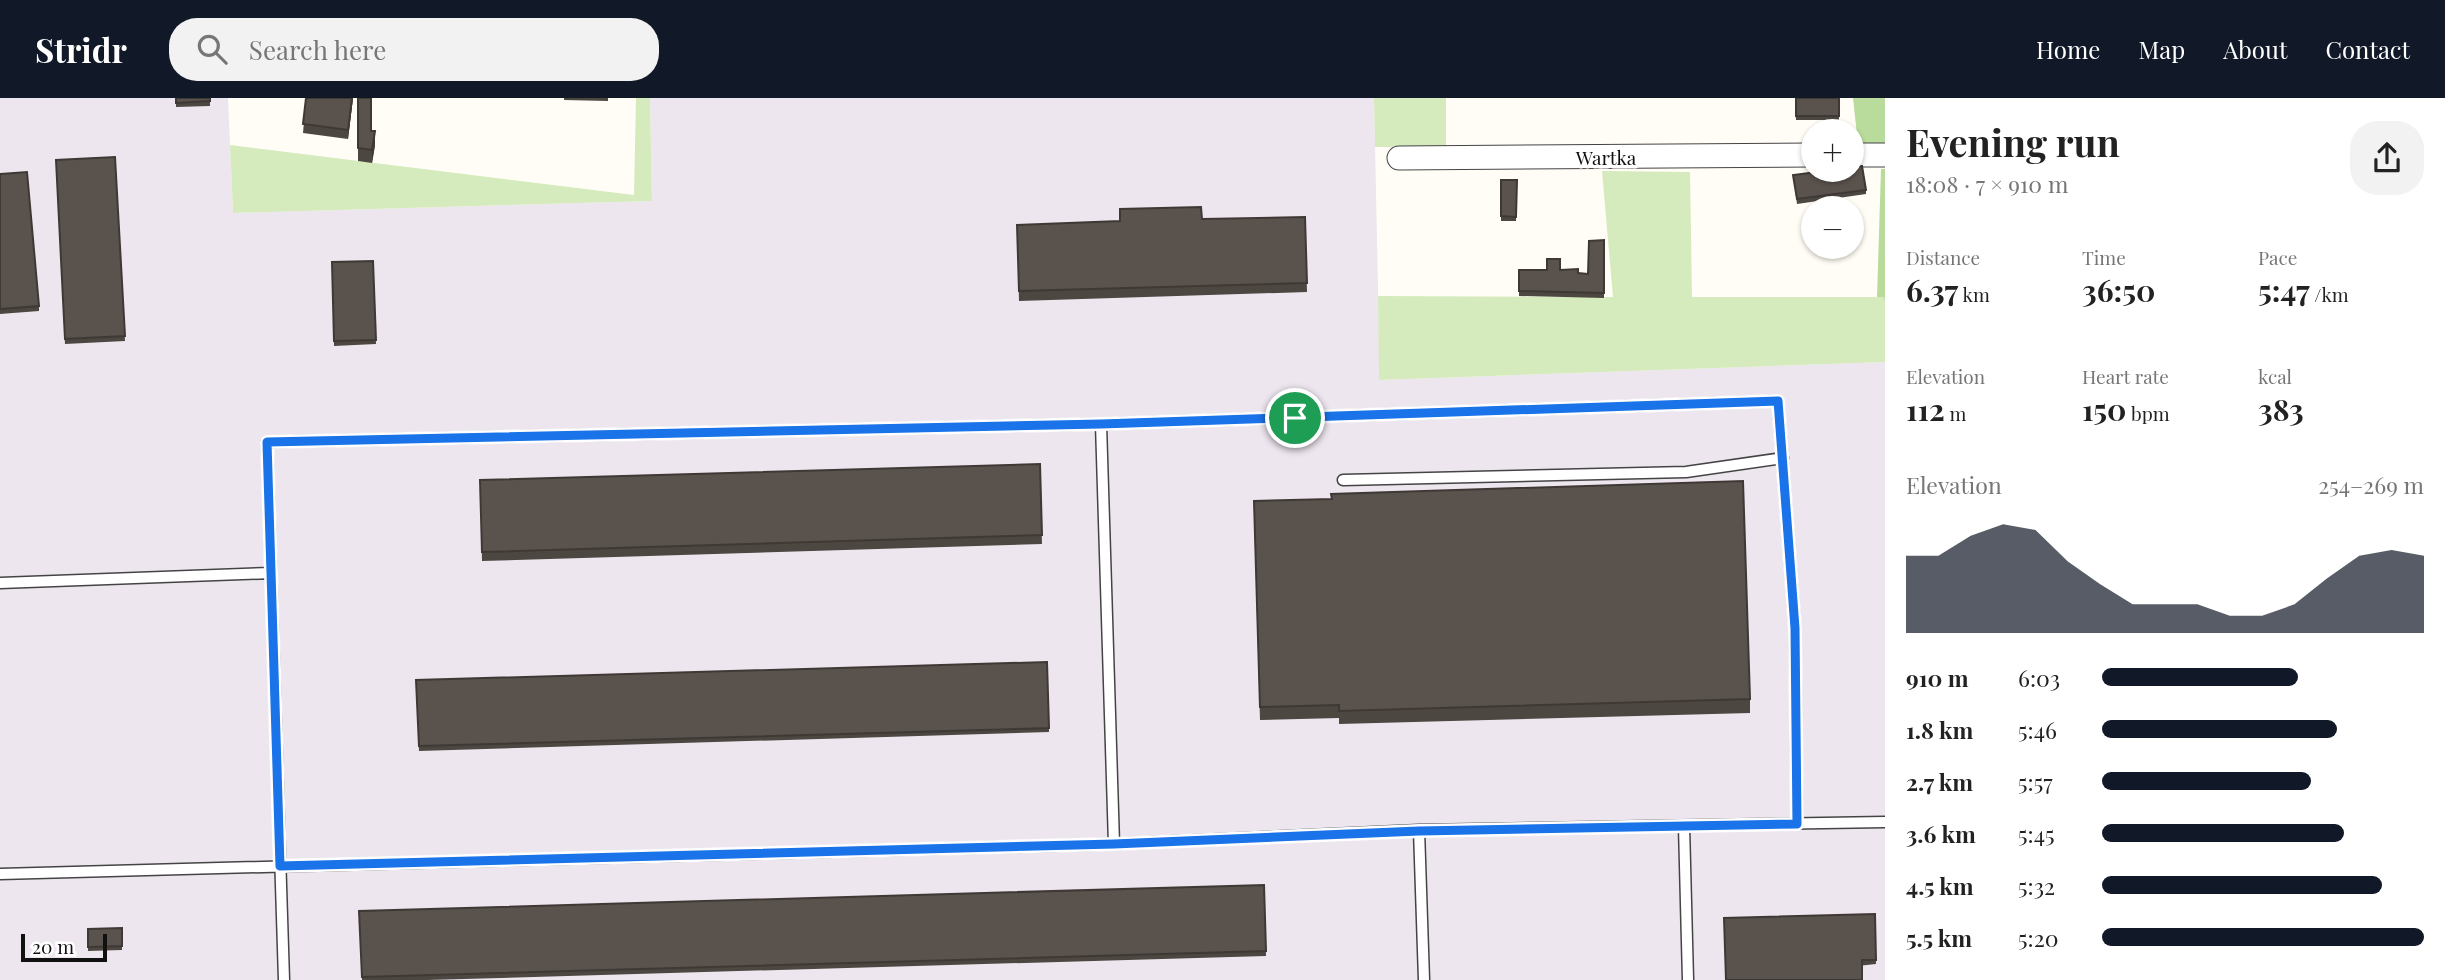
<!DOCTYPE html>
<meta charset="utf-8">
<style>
body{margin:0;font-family:"Playfair Display",serif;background:#f2f2f2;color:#222;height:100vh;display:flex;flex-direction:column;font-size:26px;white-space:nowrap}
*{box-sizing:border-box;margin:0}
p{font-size:23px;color:#767676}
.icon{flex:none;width:38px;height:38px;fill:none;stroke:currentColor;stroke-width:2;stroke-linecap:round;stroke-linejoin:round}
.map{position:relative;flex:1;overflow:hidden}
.details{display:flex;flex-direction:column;background:#fff;width:560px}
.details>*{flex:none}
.buttons{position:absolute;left:1801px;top:21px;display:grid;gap:14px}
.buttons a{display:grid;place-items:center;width:63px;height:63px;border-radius:50%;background:#fff;box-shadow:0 2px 5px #0004;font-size:35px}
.scale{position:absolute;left:21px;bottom:18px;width:86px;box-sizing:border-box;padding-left:7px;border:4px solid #111;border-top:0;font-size:19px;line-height:24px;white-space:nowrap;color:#111;-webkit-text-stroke:5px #fff;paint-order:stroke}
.pin{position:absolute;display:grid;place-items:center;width:60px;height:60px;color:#fff;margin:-30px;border:4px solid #fff;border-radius:50%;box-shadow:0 2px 7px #0007}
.round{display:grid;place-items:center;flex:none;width:74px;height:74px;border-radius:28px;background:#f2f2f2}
.overview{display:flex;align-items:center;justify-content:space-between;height:119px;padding:0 21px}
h1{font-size:38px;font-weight:700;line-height:52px}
.metrics{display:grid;grid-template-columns:repeat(3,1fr);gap:10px;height:119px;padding:7px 21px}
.metrics div{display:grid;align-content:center}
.metrics b{font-size:30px;font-weight:700}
.metrics small{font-size:19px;font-weight:400}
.metrics p{font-size:19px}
.chart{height:196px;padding:14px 21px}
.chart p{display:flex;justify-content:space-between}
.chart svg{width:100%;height:126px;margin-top:7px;fill:#111827;opacity:.7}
ul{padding:0 21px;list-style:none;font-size:23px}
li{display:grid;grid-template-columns:112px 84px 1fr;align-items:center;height:52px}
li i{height:18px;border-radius:9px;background:#111827}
header{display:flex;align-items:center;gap:42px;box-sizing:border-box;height:98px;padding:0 35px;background:#111827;color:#fff}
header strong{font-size:33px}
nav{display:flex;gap:38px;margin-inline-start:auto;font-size:24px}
.search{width:490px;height:63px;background:#f2f2f2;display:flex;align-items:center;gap:18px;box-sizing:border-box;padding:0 24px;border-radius:28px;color:#767676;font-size:26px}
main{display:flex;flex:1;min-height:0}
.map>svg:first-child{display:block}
</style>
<header>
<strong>Stridr</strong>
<div class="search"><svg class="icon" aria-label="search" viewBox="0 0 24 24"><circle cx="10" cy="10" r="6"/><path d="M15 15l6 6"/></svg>Search here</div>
<nav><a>Home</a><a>Map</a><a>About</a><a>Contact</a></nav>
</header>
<main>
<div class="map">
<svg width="1885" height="882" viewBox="0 0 1885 882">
<rect width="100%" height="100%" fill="#fffdf5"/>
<path fill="#eee6ef" d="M0 0H228L233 115 652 103 650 0H1374L1380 282 1885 264V882H0Z"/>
<path fill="#d5ebbd" d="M636 0H650L652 103 233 115 230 47 634 97Z
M1374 0H1446V49H1375Z
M1602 73 1690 74 1692 199H1885V264L1379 282 1378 198 1613 199Z"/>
<path fill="#b9dc9c" d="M1853 0H1885V46H1858Z
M1881 71H1885V204L1884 199H1877Z"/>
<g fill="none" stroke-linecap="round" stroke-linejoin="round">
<defs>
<path id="service" d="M1101 326 1114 746
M1343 382 1686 374 1783 360
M0 485 271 475
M1684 728 1688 882
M1419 732 1424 882
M0 776 1114 746 1419 732 1885 724
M284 882 267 344 1101 326 1778 303 1795 530 1797 725"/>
<path id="minor" d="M1852 57H1885
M1399 60 1813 57"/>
</defs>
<use href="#service" stroke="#444" stroke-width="13"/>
<use href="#minor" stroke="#444" stroke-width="25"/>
<use href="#service" stroke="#fff" stroke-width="10"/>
<use href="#minor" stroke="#fff" stroke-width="23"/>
</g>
<path fill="#4d4742" d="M176 0H210V8L176 9Z
M306 0H353L348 41 303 35Z
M358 0 371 33 375 47 372 65 358 63Z
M564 0H608V3L564 2Z
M1795 0H1839V22H1796Z
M115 59 125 243 65 246 56 62Z
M0 76 39 208V213L0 216Z
M1793 77 1866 92V96L1797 106Z
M1501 82H1517L1516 123H1501Z
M1305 119 1307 194 1019 203 1017 127Z
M1604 142V200L1519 198V172H1560L1588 176Z
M373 163 376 246 334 248 332 164Z
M1040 366 1042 446 482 463 480 382Z
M1254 416 1750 601V615L1339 626V620L1260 622Z
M1047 564 1049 634 419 653 416 582Z
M1264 787 1266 858 427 882H362L359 813Z
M1875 816 1876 866 1725 882Z
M122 830V852L88 853V831Z"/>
<path fill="#3f3936" d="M352 0H353L348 41V32Z
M375 33V47L372 65V52Z"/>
<path fill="#5a524d" stroke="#3f3936" stroke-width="2" d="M176 0H210V3L176 5Z
M306 0H352L348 32 303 26Z
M358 0H371V33H375L372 52 358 50Z
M1796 0H1839V18H1796Z
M115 59 125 238 65 241 56 62Z
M1862 68 1866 92 1797 101 1793 77 1832 72H1852V69Z
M27 74 39 208 0 211V76Z
M1501 82H1517L1516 119 1501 118Z
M1201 109 1202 121 1305 119 1307 185 1019 193 1017 127 1120 123V111Z
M1604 142V195L1519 193V172H1547V161H1560V172L1578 171V175L1588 176 1589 143Z
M373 163 376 242 334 243 332 164Z
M1040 366 1042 437 482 454 480 382Z
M1743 383 1750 601 1339 613V607L1260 609 1254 403 1332 401 1331 396Z
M1047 564 1049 630 419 648 416 582Z
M1264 787 1266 853 362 879 359 813Z
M1875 816 1876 862H1862V882H1726L1724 820Z
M122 830V848L88 849V831Z"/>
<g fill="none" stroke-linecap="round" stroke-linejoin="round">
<defs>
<path id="route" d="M1778 303 1795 530 1797 726 1419 733 1114 746 280 768 267 344 1101 326Z"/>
</defs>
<use href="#route" stroke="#fff" stroke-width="14"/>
<use href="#route" stroke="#1a73e8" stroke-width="9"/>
</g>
<g text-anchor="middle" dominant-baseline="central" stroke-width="7" stroke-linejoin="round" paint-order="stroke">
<g font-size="19" fill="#111" stroke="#fff">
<text x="1606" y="59">Wartka</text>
</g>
</g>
</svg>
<div class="buttons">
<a>+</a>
<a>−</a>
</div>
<div class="scale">20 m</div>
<div class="pin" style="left:1295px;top:320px;background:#1e9e55"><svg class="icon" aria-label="arrive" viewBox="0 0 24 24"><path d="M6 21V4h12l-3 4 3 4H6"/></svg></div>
</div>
<section class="details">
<div class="overview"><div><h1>Evening run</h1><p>18:08 · 7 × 910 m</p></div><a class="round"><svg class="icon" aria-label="share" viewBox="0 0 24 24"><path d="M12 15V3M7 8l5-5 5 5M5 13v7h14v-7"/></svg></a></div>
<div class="metrics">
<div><p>Distance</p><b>6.37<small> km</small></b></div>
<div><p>Time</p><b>36:50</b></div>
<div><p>Pace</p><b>5:47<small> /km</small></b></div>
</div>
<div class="metrics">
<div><p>Elevation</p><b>112<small> m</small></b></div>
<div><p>Heart rate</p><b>150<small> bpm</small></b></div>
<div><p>kcal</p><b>383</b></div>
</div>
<div class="chart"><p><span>Elevation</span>254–269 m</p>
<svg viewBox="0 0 160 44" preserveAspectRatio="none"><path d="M0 44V17L10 17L20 10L30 6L40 8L50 19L60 27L70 34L80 34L90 34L100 38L110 38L120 34L130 25L140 17L150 15L160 17V44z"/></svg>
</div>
<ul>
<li><b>910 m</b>6:03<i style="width:61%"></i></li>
<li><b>1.8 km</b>5:46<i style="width:73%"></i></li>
<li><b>2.7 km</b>5:57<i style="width:65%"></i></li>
<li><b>3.6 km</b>5:45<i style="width:75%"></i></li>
<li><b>4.5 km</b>5:32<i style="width:87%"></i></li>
<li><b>5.5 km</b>5:20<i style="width:100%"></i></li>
</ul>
</section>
</main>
